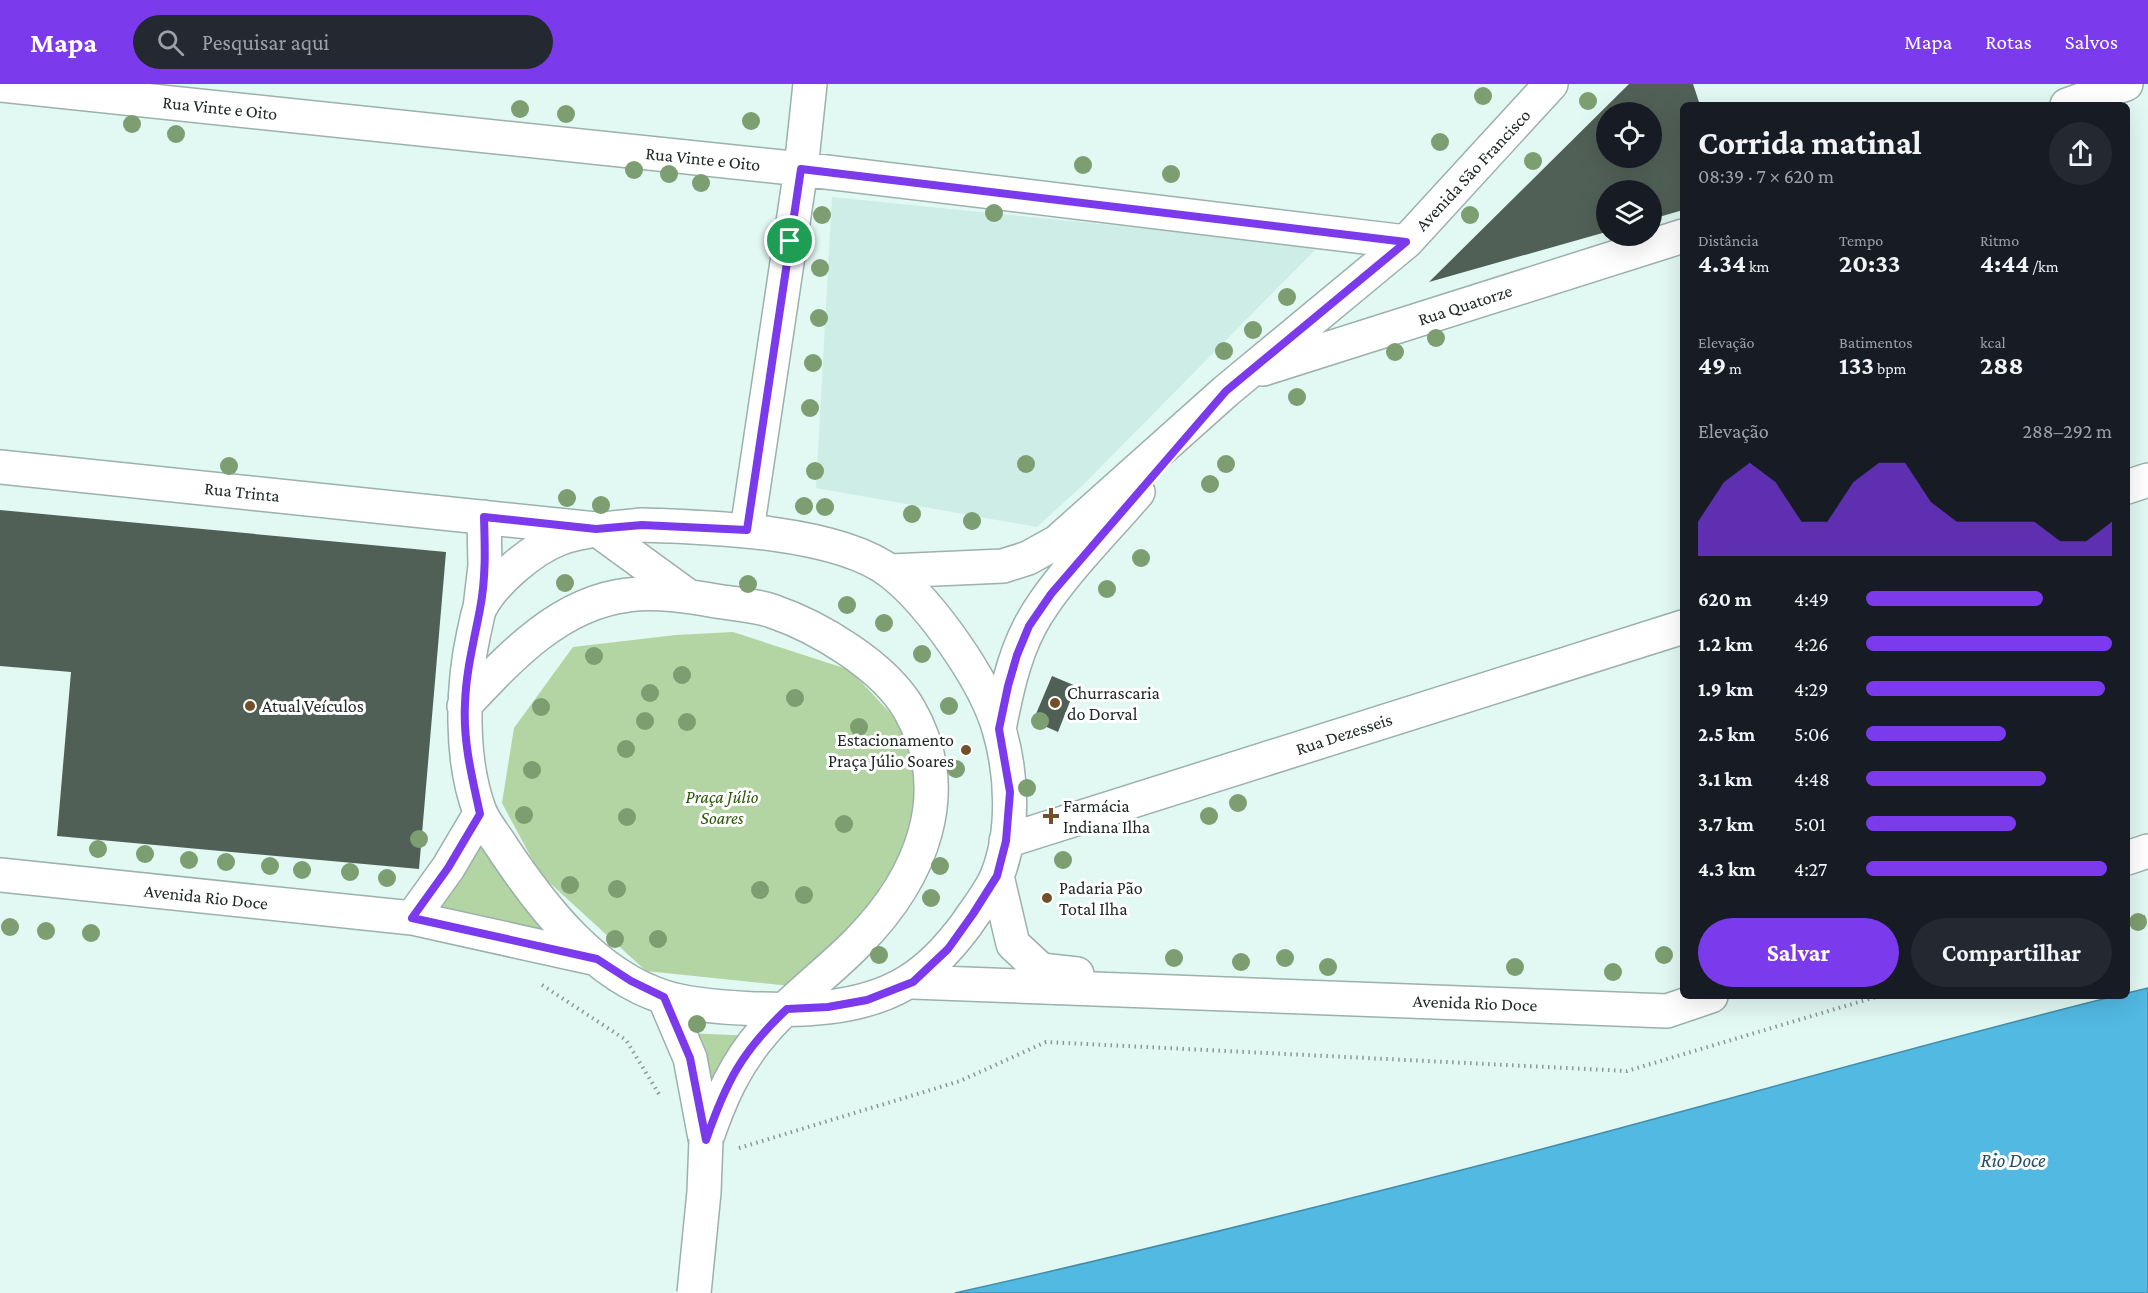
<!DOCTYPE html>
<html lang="pt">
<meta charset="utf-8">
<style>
body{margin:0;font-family:"Crimson Pro",serif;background:#242831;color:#f1f3f6;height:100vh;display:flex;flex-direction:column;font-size:22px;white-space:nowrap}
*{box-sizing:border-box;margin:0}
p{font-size:20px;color:#9ea1a6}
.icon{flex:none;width:33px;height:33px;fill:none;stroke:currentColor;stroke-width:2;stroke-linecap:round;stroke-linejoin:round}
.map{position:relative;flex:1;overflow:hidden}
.sheet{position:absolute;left:1680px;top:18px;width:450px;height:897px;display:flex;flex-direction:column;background:#171b24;border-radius:9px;box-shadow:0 6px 24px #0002}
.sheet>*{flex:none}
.controls{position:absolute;left:1596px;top:18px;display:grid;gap:12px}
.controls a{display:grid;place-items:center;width:66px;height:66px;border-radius:50%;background:#171b24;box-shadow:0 6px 24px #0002;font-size:30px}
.pin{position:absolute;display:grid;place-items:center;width:51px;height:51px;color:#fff;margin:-26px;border:3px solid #fff;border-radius:50%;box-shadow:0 2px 6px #0007}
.round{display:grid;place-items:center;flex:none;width:63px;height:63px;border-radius:32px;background:#242831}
.summary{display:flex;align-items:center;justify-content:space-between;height:102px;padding:0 18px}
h1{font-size:33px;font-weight:700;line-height:45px}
.stats{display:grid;grid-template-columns:repeat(3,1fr);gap:9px;height:102px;padding:6px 18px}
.stats div{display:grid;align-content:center}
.stats b{font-size:26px;font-weight:700}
.stats small{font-size:16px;font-weight:400}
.stats p{font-size:16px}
.chart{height:168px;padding:12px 18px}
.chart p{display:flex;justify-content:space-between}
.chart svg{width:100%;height:108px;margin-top:6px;fill:#7c3aed;opacity:.7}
.action{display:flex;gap:12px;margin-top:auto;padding:12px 18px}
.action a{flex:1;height:69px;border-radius:36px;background:#7c3aed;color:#fff;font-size:24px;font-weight:700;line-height:69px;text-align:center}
.action a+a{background:#242831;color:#f1f3f6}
ul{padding:0 18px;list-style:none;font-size:20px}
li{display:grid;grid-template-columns:96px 72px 1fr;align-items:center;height:45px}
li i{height:15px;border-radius:8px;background:#7c3aed}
header{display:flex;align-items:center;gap:36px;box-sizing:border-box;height:84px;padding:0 30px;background:#7c3aed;color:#fff}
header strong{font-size:28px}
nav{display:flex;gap:33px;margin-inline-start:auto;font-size:21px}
.search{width:420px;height:54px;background:#242831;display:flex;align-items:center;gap:15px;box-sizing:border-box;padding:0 21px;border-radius:33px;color:#9ea1a6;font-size:22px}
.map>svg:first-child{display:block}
</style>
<header>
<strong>Mapa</strong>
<div class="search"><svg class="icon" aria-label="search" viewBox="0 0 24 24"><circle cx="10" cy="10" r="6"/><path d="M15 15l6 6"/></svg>Pesquisar aqui</div>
<nav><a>Mapa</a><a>Rotas</a><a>Salvos</a></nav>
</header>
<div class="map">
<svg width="2148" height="1209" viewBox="0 0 2148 1209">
<rect width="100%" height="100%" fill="#e2f8f3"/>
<path fill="#ceede6" d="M832 113 1319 162 1083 401 1037 443 816 404Z"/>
<path fill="#b3d4a3" d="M733 548 850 586 909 649 918 733 885 808 800 903 646 887 540 790 502 719 514 644 573 563 676 551Z
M480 751 564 858 431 827Z
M686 949 755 952 706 1035Z"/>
<path fill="#51b9e2" stroke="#428eaa" stroke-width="1.5" d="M2148 904V1209H955C1131 1170 1306 1126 1481 1081 1693 1026 1903 965 2115 912H2127V909Z"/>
<path fill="#516057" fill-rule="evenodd" d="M1629 0H1693L1700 21H1683V126L1652 135V106H1606V148L1429 198ZM1606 28H1652V74H1606Z
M0 426 446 468 419 785 57 752 71 588 0 582Z
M1052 592 1076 602 1058 648 1033 637Z"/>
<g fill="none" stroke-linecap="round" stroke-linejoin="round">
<defs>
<path id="minor" d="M0 1 801 85 1406 158
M2067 21 2126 0
M1263 285 1683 152
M0 383 596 445 688 512
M2127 403 2148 396
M642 441C709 443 839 447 892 489 931 520 985 596 999 645 1012 689 1015 748 997 792 990 809 976 826 966 841 928 892 893 915 829 923 790 928 701 925 664 913 594 891 541 822 502 763 495 752 485 740 480 728 460 676 462 602 474 548 476 541 477 531 480 524 494 497 532 465 561 454 587 445 615 444 642 441Z
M747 446 801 85 810 0
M891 487 1003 482 1028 474 1057 458 1226 307 1406 158 1551 0
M480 524 485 482 484 433
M464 622C509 574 559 519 628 511 656 507 688 512 716 517 734 520 755 521 772 527 819 543 884 582 909 625 957 708 921 794 858 858 828 889 792 914 764 947 735 980 720 1015 706 1056
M999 645C1006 610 1013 575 1029 544 1051 500 1105 447 1138 408
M1006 757 1683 543
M2127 774 2148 767
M0 791 412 834 597 875
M997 792 1013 860 1041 886 1077 890
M412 834 448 784 480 730
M913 898 1667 927 1711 912
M664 913 690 974 705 1054"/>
</defs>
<use href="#minor" stroke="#9cb0ac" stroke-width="36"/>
<path stroke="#899996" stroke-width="4" stroke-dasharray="1.5 4.5" stroke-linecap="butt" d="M2127 839 2148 832
M542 901 626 956 659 1010
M739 1064 960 997 1046 958 1627 987 1879 912"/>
<use href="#minor" stroke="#fff" stroke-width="33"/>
<defs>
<path id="minor-bridge" d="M694 1209 704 1108 706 1056"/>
</defs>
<use href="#minor-bridge" stroke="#9cb0ac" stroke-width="36" stroke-linecap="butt"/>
<use href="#minor-bridge" stroke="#fff" stroke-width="33"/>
</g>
<g fill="#7c9e70">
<circle cx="1483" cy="12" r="9"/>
<circle cx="1588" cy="17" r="9"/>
<circle cx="520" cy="25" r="9"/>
<circle cx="566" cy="30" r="9"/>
<circle cx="751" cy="37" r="9"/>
<circle cx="132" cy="40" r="9"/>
<circle cx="176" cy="50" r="9"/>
<circle cx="1440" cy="58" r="9"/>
<circle cx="1533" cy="77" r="9"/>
<circle cx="1083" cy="81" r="9"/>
<circle cx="634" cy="86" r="9"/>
<circle cx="669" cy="90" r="9"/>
<circle cx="1171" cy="90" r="9"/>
<circle cx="701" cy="99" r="9"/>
<circle cx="994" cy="129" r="9"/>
<circle cx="822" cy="131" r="9"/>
<circle cx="1470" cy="131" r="9"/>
<circle cx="820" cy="184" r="9"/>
<circle cx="1287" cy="213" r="9"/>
<circle cx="819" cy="234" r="9"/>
<circle cx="1253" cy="246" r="9"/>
<circle cx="1436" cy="254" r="9"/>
<circle cx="1224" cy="267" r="9"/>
<circle cx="1395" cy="268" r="9"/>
<circle cx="813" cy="279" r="9"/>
<circle cx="1297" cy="313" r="9"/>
<circle cx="810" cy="324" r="9"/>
<circle cx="1026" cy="380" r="9"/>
<circle cx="1226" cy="380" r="9"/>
<circle cx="229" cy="382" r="9"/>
<circle cx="815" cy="387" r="9"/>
<circle cx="1210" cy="400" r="9"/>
<circle cx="567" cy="414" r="9"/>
<circle cx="601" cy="421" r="9"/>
<circle cx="804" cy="422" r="9"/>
<circle cx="825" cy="423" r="9"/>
<circle cx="912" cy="430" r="9"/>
<circle cx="972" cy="437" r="9"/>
<circle cx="1141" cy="474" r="9"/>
<circle cx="565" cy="499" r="9"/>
<circle cx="748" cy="500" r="9"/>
<circle cx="1107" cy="505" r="9"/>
<circle cx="847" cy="521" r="9"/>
<circle cx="884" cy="539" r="9"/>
<circle cx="922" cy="570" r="9"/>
<circle cx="594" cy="572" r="9"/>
<circle cx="682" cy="591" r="9"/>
<circle cx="650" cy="609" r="9"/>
<circle cx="795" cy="614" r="9"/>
<circle cx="949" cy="622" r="9"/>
<circle cx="541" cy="623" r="9"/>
<circle cx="645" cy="637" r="9"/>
<circle cx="1040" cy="637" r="9"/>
<circle cx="687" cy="638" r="9"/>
<circle cx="859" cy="643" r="9"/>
<circle cx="626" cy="665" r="9"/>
<circle cx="956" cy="685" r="9"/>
<circle cx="532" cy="686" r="9"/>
<circle cx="1027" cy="704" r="9"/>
<circle cx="1238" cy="719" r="9"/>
<circle cx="524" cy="731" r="9"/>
<circle cx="1209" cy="732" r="9"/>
<circle cx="627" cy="733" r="9"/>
<circle cx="844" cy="740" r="9"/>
<circle cx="419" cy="755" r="9"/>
<circle cx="98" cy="765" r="9"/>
<circle cx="145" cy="770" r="9"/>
<circle cx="189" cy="776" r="9"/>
<circle cx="1063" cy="776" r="9"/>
<circle cx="226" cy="778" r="9"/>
<circle cx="270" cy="782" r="9"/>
<circle cx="940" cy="782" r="9"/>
<circle cx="302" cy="786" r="9"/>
<circle cx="350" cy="788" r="9"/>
<circle cx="387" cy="794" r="9"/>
<circle cx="570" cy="801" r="9"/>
<circle cx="617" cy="805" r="9"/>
<circle cx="760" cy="806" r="9"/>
<circle cx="804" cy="811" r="9"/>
<circle cx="931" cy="814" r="9"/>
<circle cx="2138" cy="838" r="9"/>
<circle cx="10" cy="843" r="9"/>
<circle cx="46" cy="847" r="9"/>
<circle cx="91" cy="849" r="9"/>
<circle cx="615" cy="855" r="9"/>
<circle cx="658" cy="855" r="9"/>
<circle cx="879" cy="871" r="9"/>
<circle cx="1664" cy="871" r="9"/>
<circle cx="1174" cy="874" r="9"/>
<circle cx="1285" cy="874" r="9"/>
<circle cx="1241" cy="878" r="9"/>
<circle cx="1328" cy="883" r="9"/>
<circle cx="1515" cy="883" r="9"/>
<circle cx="1613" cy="888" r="9"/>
<circle cx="697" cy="940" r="9"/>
</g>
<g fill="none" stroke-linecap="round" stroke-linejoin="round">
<defs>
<path id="route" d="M801 85 1406 158 1226 307 1051 510 1029 542 1017 571 1008 602 999 645 1010 708 1006 757 997 792 973 830 948 865 913 898 867 916 828 923 787 925C742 967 726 998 706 1056L690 974 664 913 631 897 597 875 412 834 448 784 480 730C472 693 463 658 465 620 466 587 474 557 480 525 486 494 485 464 484 433L596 445 642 441 747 446Z"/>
</defs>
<use href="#route" stroke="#fff" stroke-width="12"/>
<use href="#route" stroke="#7c3aed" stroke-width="8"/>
</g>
<g fill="#724f28" stroke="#fff" stroke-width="2">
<circle cx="1055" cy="619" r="6"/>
<circle cx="250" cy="622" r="6"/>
<circle cx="966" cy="666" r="6"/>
<path d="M1048 723h6v6h6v6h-6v6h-6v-6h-6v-6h6z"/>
<circle cx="1047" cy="814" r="6"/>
</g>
<g text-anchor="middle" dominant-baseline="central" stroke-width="6" stroke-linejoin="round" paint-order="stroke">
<g font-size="18" fill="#202927" stroke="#fff">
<text transform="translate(220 24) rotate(6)">Rua Vinte e Oito</text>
<text transform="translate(703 75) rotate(6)">Rua Vinte e Oito</text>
<text transform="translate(1473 86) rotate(-47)">Avenida São Francisco</text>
<text transform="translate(1465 221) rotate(-18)">Rua Quatorze</text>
<text transform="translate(242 408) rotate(6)">Rua Trinta</text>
<text transform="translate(1344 650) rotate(-18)">Rua Dezesseis</text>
<text transform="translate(206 813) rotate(6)">Avenida Rio Doce</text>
<text transform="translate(1475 919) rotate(2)">Avenida Rio Doce</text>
</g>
<g font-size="18" fill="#202927" stroke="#fff" text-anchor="start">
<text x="1067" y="609">Churrascaria<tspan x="1067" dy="21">do Dorval</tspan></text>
<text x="262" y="622">Atual Veículos</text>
<text x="954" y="656" text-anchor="end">Estacionamento<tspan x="954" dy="21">Praça Júlio Soares</tspan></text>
<text x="1063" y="722">Farmácia<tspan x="1063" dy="21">Indiana Ilha</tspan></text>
<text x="1059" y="804">Padaria Pão<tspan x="1059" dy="21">Total Ilha</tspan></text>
</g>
<g font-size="18" font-style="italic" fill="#285405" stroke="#fff">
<text x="722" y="713">Praça Júlio<tspan x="722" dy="21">Soares</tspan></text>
</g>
<g font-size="20" font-style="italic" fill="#214d5f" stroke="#fff">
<text x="2013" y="1076">Rio Doce</text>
</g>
</g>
</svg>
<div class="controls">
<a><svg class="icon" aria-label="locate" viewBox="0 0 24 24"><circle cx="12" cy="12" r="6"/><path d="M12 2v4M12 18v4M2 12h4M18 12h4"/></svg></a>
<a><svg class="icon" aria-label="layers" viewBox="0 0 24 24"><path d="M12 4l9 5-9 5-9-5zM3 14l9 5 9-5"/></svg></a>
</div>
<div class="pin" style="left:790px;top:157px;background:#1e9e55"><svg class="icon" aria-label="arrive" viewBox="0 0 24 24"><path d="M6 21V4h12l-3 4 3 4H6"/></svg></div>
<section class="sheet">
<div class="summary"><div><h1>Corrida matinal</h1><p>08:39 · 7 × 620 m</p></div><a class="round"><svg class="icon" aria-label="share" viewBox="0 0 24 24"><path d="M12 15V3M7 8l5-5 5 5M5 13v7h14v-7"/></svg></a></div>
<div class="stats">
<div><p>Distância</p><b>4.34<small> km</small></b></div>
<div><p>Tempo</p><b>20:33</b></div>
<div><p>Ritmo</p><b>4:44<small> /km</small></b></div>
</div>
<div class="stats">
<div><p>Elevação</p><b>49<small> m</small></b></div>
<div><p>Batimentos</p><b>133<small> bpm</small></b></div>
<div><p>kcal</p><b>288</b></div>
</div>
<div class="chart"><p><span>Elevação</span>288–292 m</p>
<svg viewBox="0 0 160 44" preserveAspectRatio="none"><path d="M0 44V30L10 14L20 6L30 14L40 30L50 30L60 14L70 6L80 6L90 22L100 30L110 30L120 30L130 30L140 38L150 38L160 30V44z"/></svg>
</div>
<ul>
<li><b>620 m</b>4:49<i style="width:72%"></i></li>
<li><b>1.2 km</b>4:26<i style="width:100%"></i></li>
<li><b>1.9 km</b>4:29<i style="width:97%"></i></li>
<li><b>2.5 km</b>5:06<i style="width:57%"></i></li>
<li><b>3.1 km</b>4:48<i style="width:73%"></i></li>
<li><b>3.7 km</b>5:01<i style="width:61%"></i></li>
<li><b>4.3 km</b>4:27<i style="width:98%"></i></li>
</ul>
<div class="action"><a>Salvar</a><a>Compartilhar</a></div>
</section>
</div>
